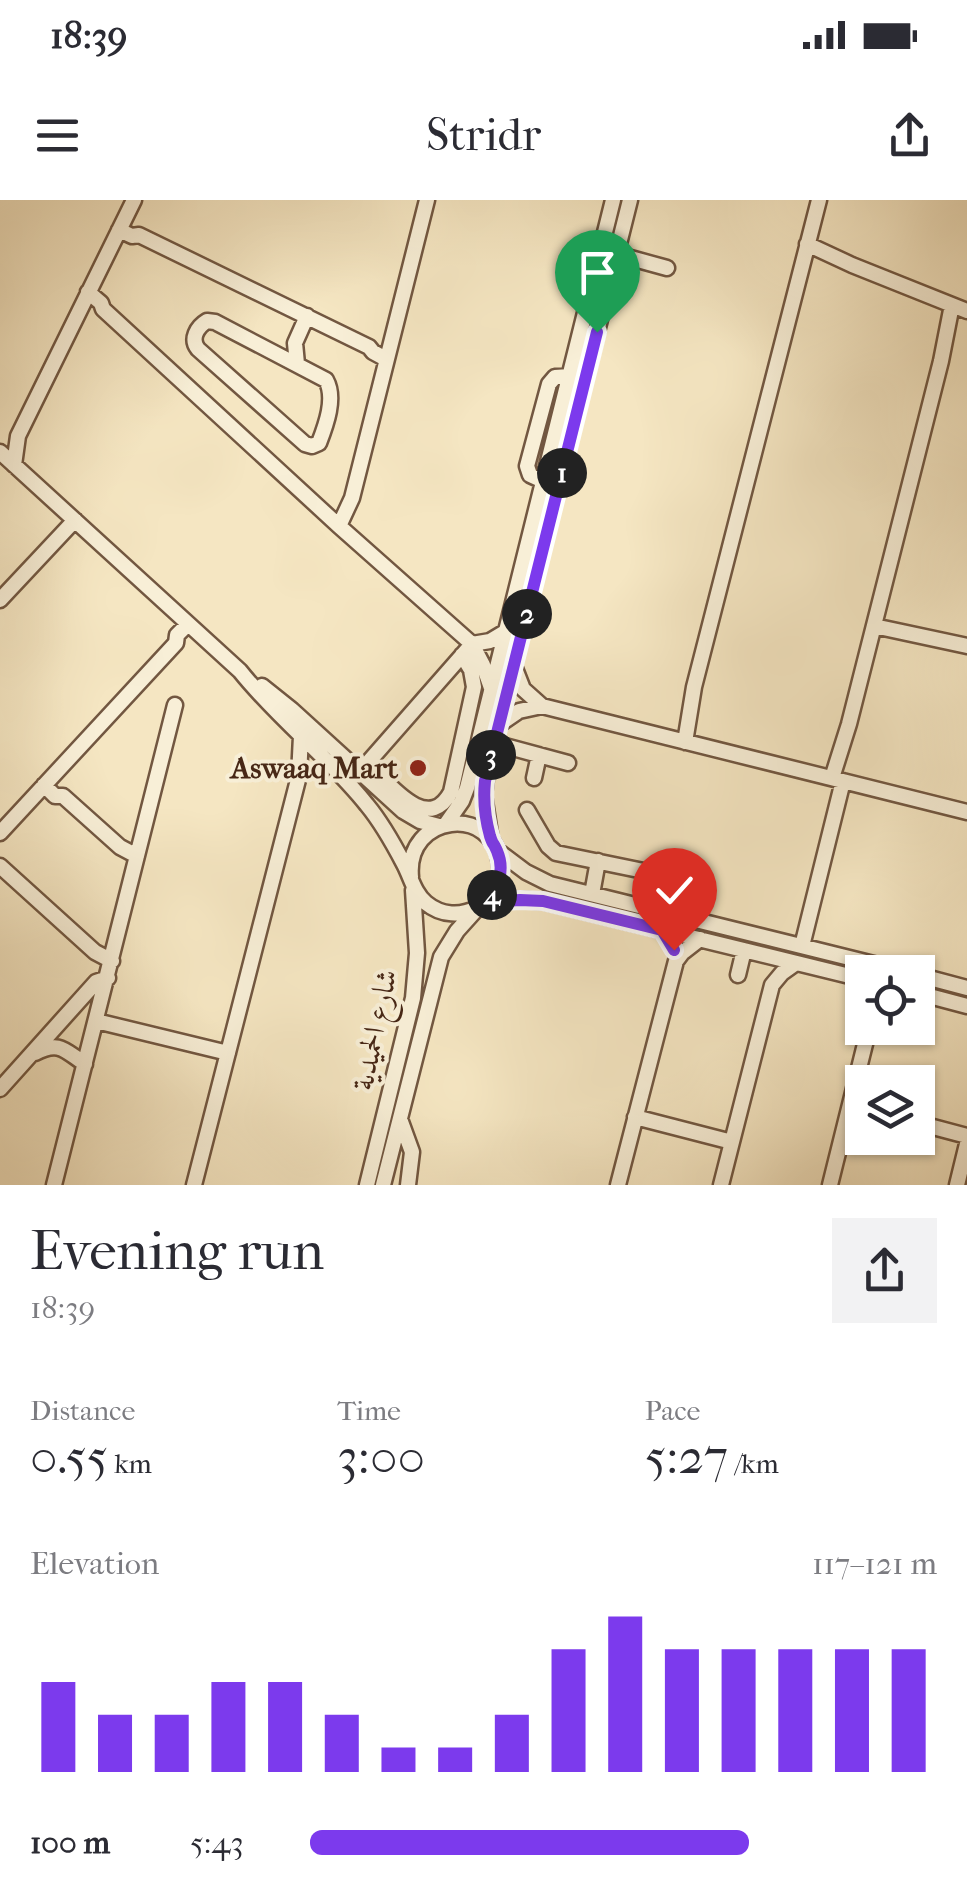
<!DOCTYPE html>
<meta charset="utf-8">
<style>
body{margin:0;font-family:"IM FELL French Canon",Amiri,serif;background:#f2f2f3;color:#2b2b33;height:100vh;display:flex;flex-direction:column;font-size:38px;white-space:nowrap}
*{box-sizing:border-box;margin:0}
p{font-size:32px;color:#7c7c81}
.icon{flex:none;width:55px;height:55px;fill:none;stroke:currentColor;stroke-width:2;stroke-linecap:round;stroke-linejoin:round}
.map{position:relative;height:985px;overflow:hidden}
.details{display:flex;flex-direction:column;background:#fff;flex:1}
.details>*{flex:none}
.buttons{position:absolute;left:845px;top:755px;display:grid;gap:20px}
.buttons a{display:grid;place-items:center;width:90px;height:90px;border-radius:0px;background:#fff;box-shadow:0 2px 8px #0004;font-size:50px}
.pin{position:absolute;display:grid;place-items:center;width:85px;height:85px;color:#fff;margin:-102px -42px;border-radius:50% 50% 50% 0;rotate:-45deg;box-shadow:0 0 10px #0007}
.pin .icon{rotate:45deg}
.km{position:absolute;width:50px;height:50px;margin:-25px;border-radius:50%;background:#222;color:#fff;font-size:28px;line-height:50px;text-align:center}
.round{display:grid;place-items:center;flex:none;width:105px;height:105px;border-radius:0px;background:#f2f2f3}
.overview{display:flex;align-items:center;justify-content:space-between;height:170px;padding:0 30px}
h1{font-size:55px;font-weight:600;line-height:75px}
.figures{display:grid;grid-template-columns:repeat(3,1fr);gap:15px;height:170px;padding:10px 30px}
.figures div{display:grid;align-content:center}
.figures b{font-size:50px;font-weight:600}
.figures small{font-size:28px;font-weight:400}
.figures p{font-size:28px}
.chart{height:280px;padding:20px 30px}
.chart p{display:flex;justify-content:space-between}
.chart svg{width:100%;height:180px;margin-top:10px;stroke:#7c3aed;stroke-width:6}
ul{padding:0 30px;list-style:none;font-size:32px}
li{display:grid;grid-template-columns:160px 120px 1fr;align-items:center;height:75px}
li i{height:25px;border-radius:12px;background:#7c3aed}
.status{display:flex;justify-content:space-between;align-items:center;height:70px;padding:0 50px;background:#fff;direction:ltr}
.status svg{height:28px;fill:currentColor}
header{display:flex;justify-content:space-between;align-items:center;height:130px;padding:0 30px;background:#fff;font-size:45px;font-weight:600}
.map>svg:first-child{display:block}
</style>
<div class="status"><b>18:39</b><svg viewBox="0 0 49 12"><path d="M0 12V9h3v3zM5 12V6h3v6zM10 12V3h3v9zM15 12V0h3v12zM26 1h20v11H26zM47 4h2v5h-2z"/></svg></div>
<header><svg class="icon" aria-label="menu" viewBox="0 0 24 24"><path d="M4 6h16M4 12h16M4 18h16"/></svg>Stridr<svg class="icon" aria-label="share" viewBox="0 0 24 24"><path d="M12 15V3M7 8l5-5 5 5M5 13v7h14v-7"/></svg></header>
<div class="map">
<svg width="967" height="985" viewBox="0 0 967 985">
<rect width="100%" height="100%" fill="#f5e6c2"/>
<filter id="stains"><feTurbulence type="fractalNoise" baseFrequency=".002" numOctaves="4"/><feColorMatrix values="0 0 0 0 .2 0 0 0 0 .09 0 0 0 0 .02 0 0 0 .5 -.17"/></filter>
<radialGradient id="worn" r=".72"><stop offset=".6" stop-color="#630" stop-opacity="0"/><stop offset="1" stop-color="#630" stop-opacity=".3"/></radialGradient>
<g fill="none" stroke-linecap="round" stroke-linejoin="round">
<defs>
<path id="minor" d="M119 30 132 36 139 35 369 147 373 152 386 159
M807 44 852 65 967 111
M616 54 667 68
M88 92 101 103 103 109 339 326 472 444 483 465 491 488
M207 121 215 122 326 180C336 198 326 225 319 243L312 246 305 244 198 149C190 139 197 127 207 121Z
M297 164 295 143 307 116
M0 252 240 471C279 520 329 557 367 605 382 623 393 643 404 664 411 677 414 693 426 703 457 729 505 703 500 664 494 604 405 613 411 677
M14 265 18 236 134 0
M543 281 530 275 527 266 549 184 555 177 570 176
M339 326 352 298 427 0
M0 400 75 320
M874 426 967 446
M514 466 523 489 542 506 967 612
M262 486 292 510 403 611 420 621 439 626
M500 524 519 511 542 506
M685 542 694 487 819 0
M494 543 568 563
M367 563C388 582 427 636 451 592L474 487 471 470 462 455
M364 567 472 444 490 441 505 432
M534 578 539 555
M832 578 849 524 941 161 952 105
M44 585 55 596H63L120 647 137 656
M527 610 548 646 556 653 668 676
M446 624 462 601 467 588 613 0
M0 633 176 443 177 435 188 424
M491 640 484 595 487 570 630 0
M498 651 526 672 550 684 906 772
M0 666 95 752 112 761
M592 694 598 661
M486 702 521 700 543 701 862 779
M802 746 843 581
M738 775 744 750
M918 775 967 788
M918 793 967 806
M96 821 228 853
M35 853C60 840 65 851 85 864
M0 889 96 782 108 778
M635 917 732 942
M400 919 412 952 408 985
M918 923 967 936
M54 985 175 505
M194 985 299 576 301 536
M367 985 413 798 417 753 413 690
M383 985 441 757 457 731 475 711
M618 985 676 761 682 753 700 739
M721 985 772 785 782 773 796 763
M830 985 869 828
M957 985 967 944"/>
</defs>
<use href="#minor" stroke="#725741" stroke-width="19"/>
<use href="#minor" stroke="#f8efd7" stroke-width="14"/>
</g>
<g fill="none" stroke-linecap="round" stroke-linejoin="round">
<defs>
<path id="route" d="M597 132 485 581C483 600 485 618 490 636 494 648 492 639 497 651 505 669 499 688 486 702L520 700 543 701 662 730 674 750"/>
</defs>
<use href="#route" stroke="#fff" stroke-width="20"/>
<use href="#route" stroke="#7c3aed" stroke-width="12"/>
</g>
<circle fill="#8f2418" stroke="#f8efd7" stroke-width="4" cx="418" cy="568" r="10"/>
<g text-anchor="middle" dominant-baseline="central" stroke-width="8" stroke-linejoin="round" paint-order="stroke">
<g font-size="30" font-weight="bold" fill="#472716" stroke="#f8efd7" text-anchor="end">
<text x="398" y="568">Aswaaq Mart</text>
</g>
<g font-size="30" fill="#472716" stroke="#f8efd7">
<text transform="translate(375 830) rotate(-78)">شارع الحميدية</text>
</g>
</g>
<rect width="100%" height="100%" filter="url(#stains)"/>
<rect width="100%" height="100%" fill="url(#worn)"/>
</svg>
<div class="buttons">
<a><svg class="icon" aria-label="locate" viewBox="0 0 24 24"><circle cx="12" cy="12" r="6"/><path d="M12 2v4M12 18v4M2 12h4M18 12h4"/></svg></a>
<a><svg class="icon" aria-label="layers" viewBox="0 0 24 24"><path d="M12 4l9 5-9 5-9-5zM3 14l9 5 9-5"/></svg></a>
</div>
<div class="pin" style="left:597px;top:132px;background:#1e9e55"><svg class="icon" aria-label="arrive" viewBox="0 0 24 24"><path d="M6 21V4h12l-3 4 3 4H6"/></svg></div>
<div class="pin" style="left:674px;top:750px;background:#d93025"><svg class="icon" aria-label="check" viewBox="0 0 24 24"><path d="M5 12l5 5 9-10"/></svg></div>
<b class="km" style="left:562px;top:273px">1</b>
<b class="km" style="left:527px;top:414px">2</b>
<b class="km" style="left:491px;top:555px">3</b>
<b class="km" style="left:492px;top:695px">4</b>
</div>
<section class="details">
<div class="overview"><div><h1>Evening run</h1><p>18:39</p></div><a class="round"><svg class="icon" aria-label="share" viewBox="0 0 24 24"><path d="M12 15V3M7 8l5-5 5 5M5 13v7h14v-7"/></svg></a></div>
<div class="figures">
<div><p>Distance</p><b>0.55<small> km</small></b></div>
<div><p>Time</p><b>3:00</b></div>
<div><p>Pace</p><b>5:27<small> /km</small></b></div>
</div>
<div class="chart"><p><span>Elevation</span>117–121 m</p>
<svg viewBox="0 0 160 44" preserveAspectRatio="none"><path d="M5 44V22M15 44V30M25 44V30M35 44V22M45 44V22M55 44V30M65 44V38M75 44V38M85 44V30M95 44V14M105 44V6M115 44V14M125 44V14M135 44V14M145 44V14M155 44V14"/></svg>
</div>
<ul>
<li><b>100 m</b>5:43<i style="width:70%"></i></li>
</ul>
</section>
